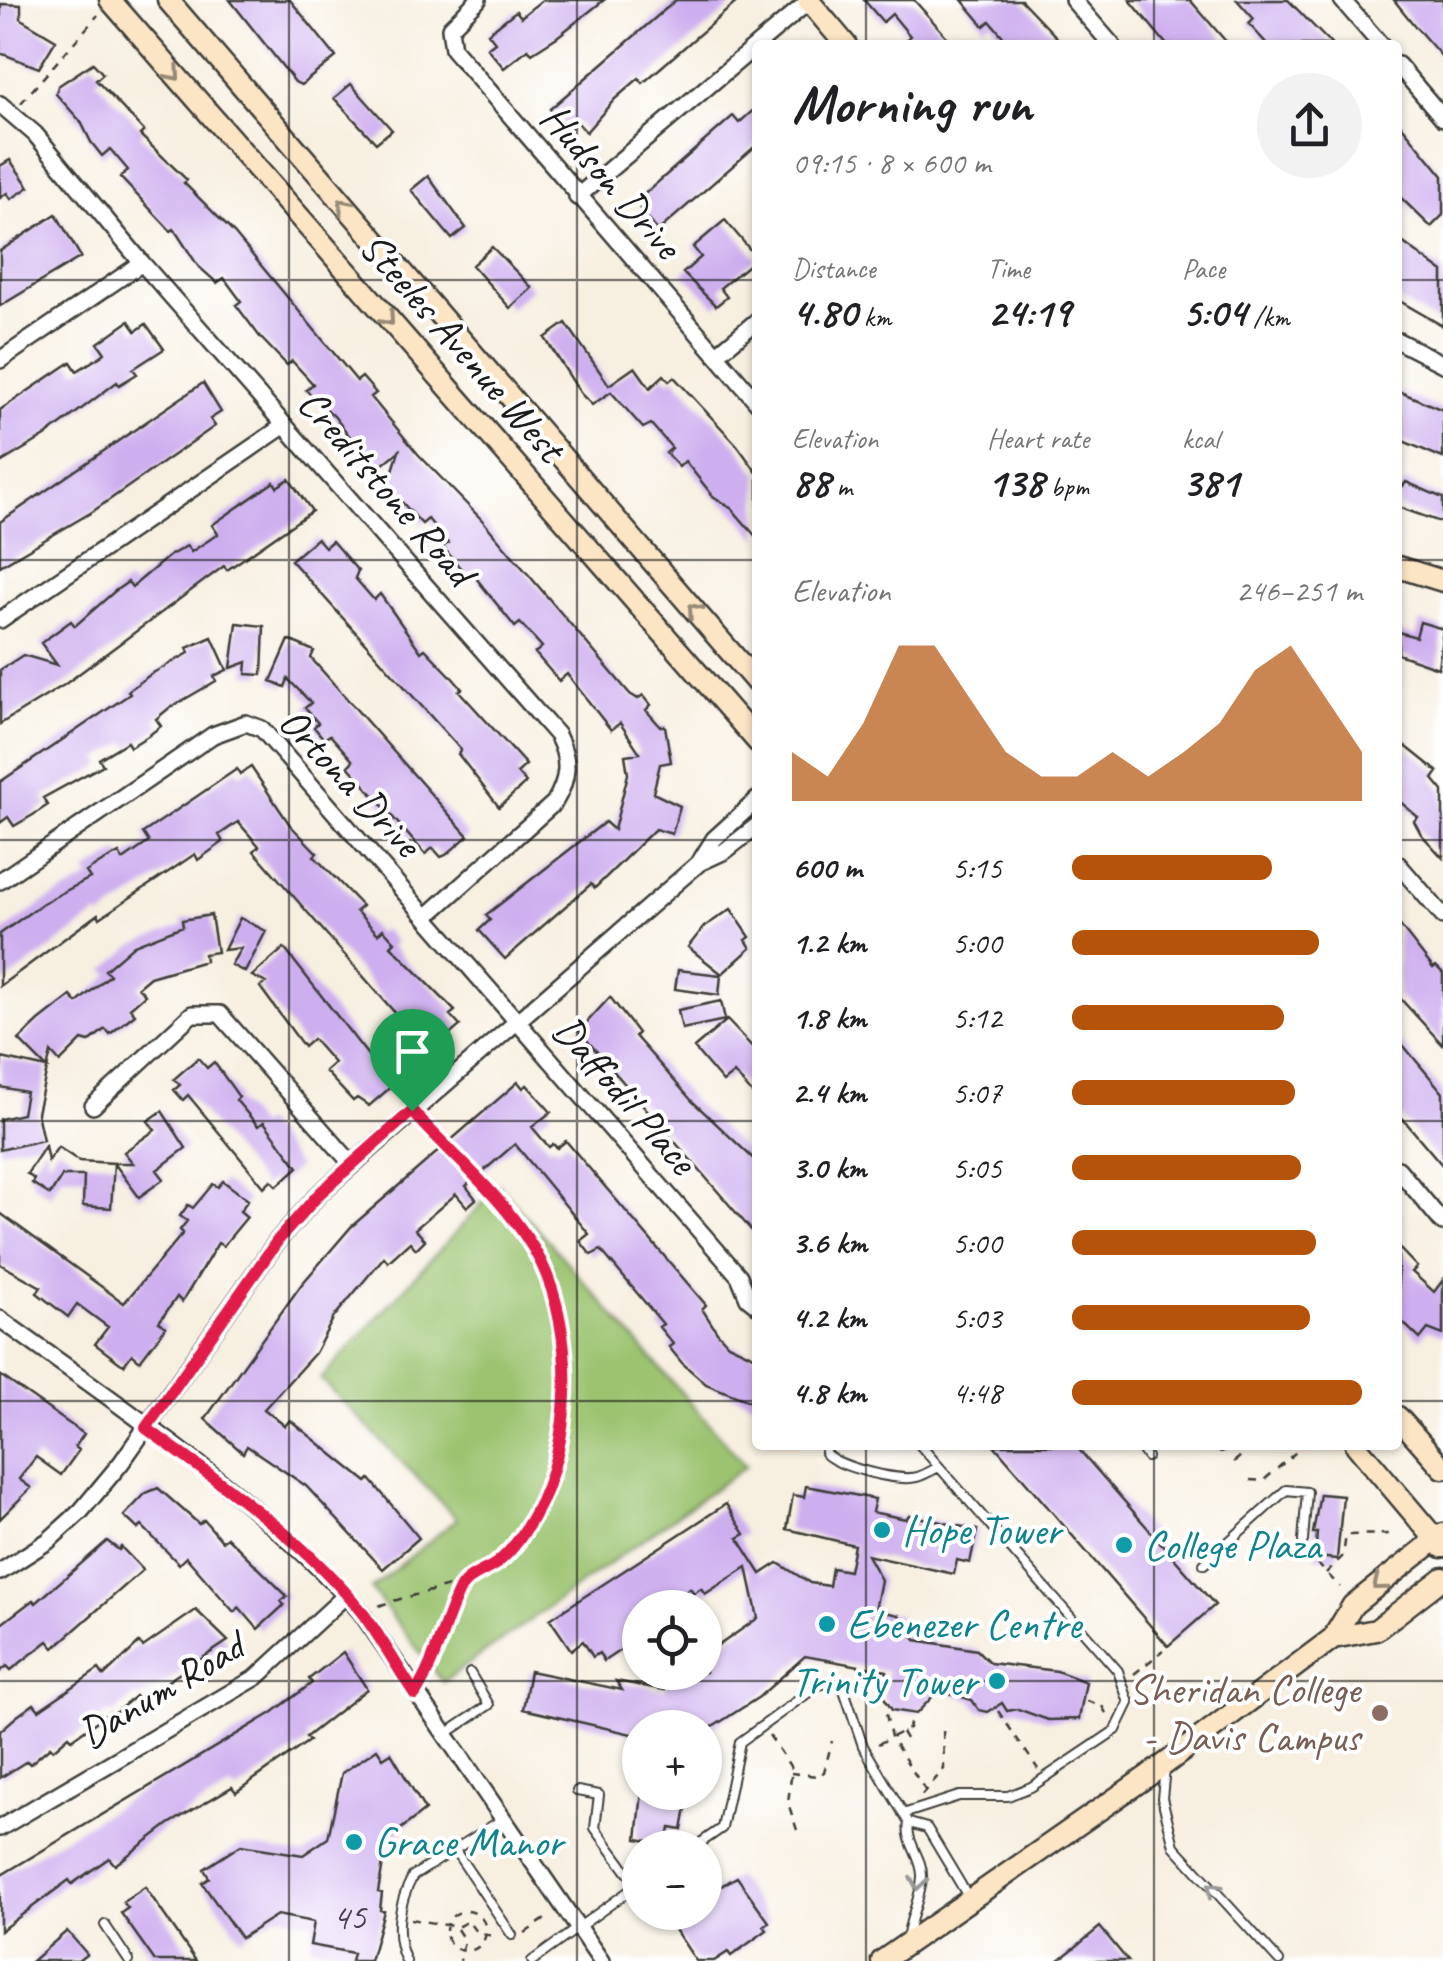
<!DOCTYPE html>
<meta charset="utf-8">
<style>
body{margin:0;font-family:Caveat,sans-serif;background:#f2f2f2;color:#202124;height:100vh;display:flex;flex-direction:column;font-size:38px;white-space:nowrap}
*{box-sizing:border-box;margin:0}
p{font-size:32px;color:#757577}
.icon{flex:none;width:55px;height:55px;fill:none;stroke:currentColor;stroke-width:2;stroke-linecap:round;stroke-linejoin:round}
.map{position:relative;flex:1;overflow:hidden}
.drawer{position:absolute;left:752px;top:40px;width:650px;height:1410px;display:flex;flex-direction:column;background:#fff;border-radius:10px;box-shadow:0 2px 8px #0004}
.drawer>*{flex:none}
.buttons{position:absolute;left:622px;top:1590px;display:grid;gap:20px}
.buttons a{display:grid;place-items:center;width:100px;height:100px;border-radius:50%;background:#fff;box-shadow:0 2px 8px #0004;font-size:50px}
.pin{position:absolute;display:grid;place-items:center;width:85px;height:85px;color:#fff;margin:-102px -42px;border-radius:50% 50% 50% 0;rotate:-45deg;box-shadow:0 0 10px #0007}
.pin .icon{rotate:45deg}
.round{display:grid;place-items:center;flex:none;width:105px;height:105px;border-radius:52px;background:#f2f2f2}
.summary{display:flex;align-items:center;justify-content:space-between;height:170px;padding:0 40px}
h1{font-size:55px;font-weight:700;line-height:75px}
.stats{display:grid;grid-template-columns:repeat(3,1fr);gap:15px;height:170px;padding:10px 40px}
.stats div{display:grid;align-content:center}
.stats b{font-size:42px;font-weight:700}
.stats small{font-size:28px;font-weight:400}
.stats p{font-size:28px}
.chart{height:280px;padding:20px 40px}
.chart p{display:flex;justify-content:space-between}
.chart svg{width:100%;height:180px;margin-top:10px;fill:#b45309;opacity:.7}
ul{padding:0 40px;list-style:none;font-size:32px}
li{display:grid;grid-template-columns:160px 120px 1fr;align-items:center;height:75px}
li i{height:25px;border-radius:12px;background:#b45309}
.map>svg:first-child{display:block}
</style>
<div class="map">
<svg width="1443" height="1961" viewBox="0 0 1443 1961">
<rect width="100%" height="100%" fill="#fff"/>
<filter id="ink" filterUnits="userSpaceOnUse"><feTurbulence type="fractalNoise" baseFrequency=".01" numOctaves="2"/><feDisplacementMap in="SourceGraphic" scale="20" xChannelSelector="R" yChannelSelector="G"/><feConvolveMatrix kernelMatrix="1 2 1 2 8 2 1 2 1" color-interpolation-filters="sRGB"/></filter>
<filter id="wash" filterUnits="userSpaceOnUse"><feTurbulence type="fractalNoise" baseFrequency=".0048" numOctaves="4" result="noise"/><feDisplacementMap in="SourceGraphic" scale="40" xChannelSelector="R" yChannelSelector="G"/><feGaussianBlur stdDeviation="2.25" result="paint"/><feColorMatrix in="noise" values="0 0 0 0 0 0 0 0 0 0 0 0 0 0 0 0 0 1.4 0 .05"/><feComposite in="paint" operator="in"/></filter>
<g filter="url(#wash)">
<rect width="100%" height="100%" fill="#f7efe0"/>
<path fill="#9bc36f" stroke="#5c7046" stroke-width="2.5" d="M499 1185 746 1466 443 1682 371 1589 457 1519 321 1379Z"/>
<g id="blocks">
<path fill="#cdaeef" d="M230 0H290L336 57 301 85 295 82Z
M542 0H604L557 37 532 53 528 49 504 68 487 48 495 42 488 33 516 11 521 17Z
M676 0H739L643 83 639 78 615 99 586 132 577 122 568 130 550 109Z
M864 0H914L954 45H901L910 36 892 14 883 22Z
M962 0H1021L1064 45H1010L990 21 984 26Z
M1130 0H1190L1229 45H1167Z
M1237 0H1288L1332 45H1268L1249 24 1254 19Z
M1394 0H1443V58L1414 25Z
M1 4 21 5V19L56 40 39 68 0 53Z
M93 63 103 74 96 80 144 131 140 135 187 180 184 183 234 233 357 381 362 377 376 393 371 397 418 454 482 520 630 694 638 699 643 695 651 705 646 710 660 726H665L671 762 660 764 653 793 680 806 672 834 655 829 595 888 591 884 505 959 479 930 490 920 486 915 605 822 614 830 628 774 625 755 640 753 620 723 611 730 567 674 559 681 535 653 542 647 520 623 515 627 472 573 467 576 443 547 448 543 428 519 422 524 388 487 399 451 376 470 334 416 306 390 313 384 292 361 287 365 260 337 236 305 241 301 224 278 217 283 198 266 174 229 171 231 120 177 128 170 110 149 102 156 91 142 81 122 56 94 58 86Z
M351 84 392 130 376 143 334 98Z
M758 106V144L658 231 640 209 645 205 640 198 733 116 739 123Z
M1398 121 1443 176V215L1431 227 1398 195Z
M10 160 29 187 11 199 7 193 0 198V166Z
M428 176 466 228 452 239 411 190Z
M56 214 81 257 0 306V251Z
M725 220 757 258 720 288 727 297 716 306 683 273 701 257 693 247Z
M1398 239 1443 272V326L1398 300Z
M492 247 532 288 510 308 472 265Z
M129 321 136 331 146 324 164 349 133 369 137 374 119 385 117 382 47 435 0 463V410L71 362 77 371 101 356 105 353 98 343Z
M566 323 609 385 635 367 650 388 664 375 669 381 674 377 737 445 758 474V539L732 509 713 496 685 461 679 467 666 453 672 448 651 424 643 428 611 392 592 405 581 394 545 338Z
M203 383 221 412 210 419 215 426 92 512 0 566V522Z
M1398 391 1443 410V458L1398 439Z
M289 479 312 511 227 570 224 566 64 685 0 724V670L23 655 57 665 41 643 71 621 75 626 115 591 128 582 132 587 169 556 187 546 191 552 218 534 212 525 274 482 277 487Z
M1406 482 1443 498V523L1398 507V484L1403 486Z
M317 538 325 547 332 541 358 571 355 578 374 600 380 594 421 652 425 649 450 675 462 689 459 691 526 765 517 773 526 783 499 807 458 754 461 750 291 560Z
M1420 622 1443 629 1438 668 1398 654V632L1416 637Z
M237 623 264 626 262 675 246 674 247 662 231 668Z
M212 637 227 670 214 676 216 681 168 709 156 719 161 726 148 736 130 747 127 742 99 759 103 765 43 798 48 805 33 815 14 826 8 817 0 823V782L130 694 128 691 151 674 189 653 187 648Z
M289 640 314 651 311 658 468 836 446 855 441 857 433 848 425 854 348 766 353 761 330 735 324 739 314 727 318 723 305 708 311 703 288 679 285 687 271 681Z
M1398 740 1438 772 1433 779 1443 791V858L1421 834 1414 821 1418 817 1398 800Z
M251 767 290 825 317 853 314 856 362 906 356 911 378 934 383 929 395 942 391 946 455 1011 450 1015 460 1026 429 1052 262 860 254 851 259 846 238 822 219 835 223 842 198 860 195 854 100 918 98 914 0 986V934L43 903 90 878 86 872 100 863 119 853 123 860 149 842 143 833 237 769 240 774Z
M731 909 750 937 746 940 751 948 722 974 688 947 704 927Z
M211 915 217 952 204 954 205 961 150 977 138 987 145 995 130 1008 135 1014 110 1034 105 1029 89 1042 82 1040 60 1062 51 1052 37 1113 43 1140 0 1150V1119L22 1114 26 1092 0 1087 2 1058 47 1068 19 1040 39 1021 71 996 77 1003 110 975 105 970 134 945 183 926 182 920Z
M240 918 266 931 245 972 231 965 241 948 224 950Z
M1398 923 1433 968 1436 966 1443 973V1045L1398 996Z
M284 948 392 1086 369 1106 357 1098 353 1101 325 1071 334 1063 313 1039 304 1047 260 987 266 983 252 976Z
M678 970 721 975 719 995 675 989Z
M610 997 638 1033 635 1036 692 1101 758 1163V1238L579 1031Z
M721 1001 725 1020 682 1029 678 1010Z
M727 1020 758 1053V1100L734 1073 723 1082 694 1048Z
M1398 1039 1443 1093V1166L1398 1113Z
M198 1058 207 1068 214 1062 239 1097 236 1100 258 1126 264 1122 298 1167 277 1186 271 1180 264 1187 188 1095 183 1100 174 1090 180 1085 174 1079Z
M518 1082 523 1088 527 1085 551 1112 532 1127 549 1147 553 1144 557 1148 566 1141 706 1305 702 1309 717 1332 728 1344 758 1358V1405L706 1384 682 1363 669 1347 673 1344 659 1327 663 1324 601 1250 591 1255 580 1241 589 1234 515 1144 466 1186 476 1199 467 1207 456 1194 415 1229 425 1240 416 1249 410 1242 388 1262 384 1257 334 1317 315 1353 264 1409 285 1426 290 1420 367 1482 370 1479 419 1538 383 1569 306 1486 247 1446 243 1453 205 1419 301 1285 351 1227Z
M162 1111 186 1148 157 1170 164 1179 139 1197 114 1163H133L124 1152 155 1130 148 1121Z
M45 1146 48 1161 58 1147 79 1161 114 1163 111 1208 83 1206 84 1176H62L50 1195 32 1183 34 1179 27 1174Z
M223 1181 248 1200 240 1211 247 1217 223 1246 218 1243 182 1302 177 1297 159 1322 166 1327 140 1361 132 1354 124 1365 120 1363 95 1344 108 1327 77 1304 68 1317 37 1293 41 1287 0 1264V1213L124 1303 183 1233 180 1230 187 1221 180 1216 188 1205 193 1208 213 1184 218 1187Z
M1398 1247 1417 1267 1412 1272 1434 1292 1443 1280V1335L1428 1329 1420 1339 1398 1318Z
M0 1375 84 1434 75 1447 79 1450 61 1475 36 1457 19 1479 31 1488 0 1519Z
M994 1445H1075L1215 1605 1168 1646Z
M806 1486 875 1499 872 1512 906 1519 909 1515 977 1530 970 1563 957 1560 954 1574 867 1555 881 1580 875 1610 899 1615 916 1640 977 1650 990 1663 1057 1671 1086 1682 1079 1719 1048 1720 1018 1709 1007 1711 1002 1703 988 1712 979 1710 972 1700 939 1690 916 1714 892 1710 883 1696 887 1671 805 1656 759 1697 711 1728H640V1736L523 1709 530 1671 622 1690 616 1681 665 1690 668 1672H705V1655L758 1618 747 1567 705 1594 701 1588 694 1593 690 1588 668 1602 672 1608H640V1637L604 1661 599 1653 593 1657 583 1641 571 1650 550 1619 726 1504 745 1534 738 1538 761 1574 778 1563 810 1583 829 1586 832 1568 849 1571 854 1545 787 1529 793 1495 804 1497Z
M158 1488 199 1524 204 1520 222 1541 227 1537 287 1596 281 1601 284 1605 258 1629 239 1607 234 1612 186 1557 179 1564 142 1526 138 1529 124 1516 146 1493Z
M1320 1494 1343 1496 1337 1559 1315 1557 1317 1533H1313Z
M107 1541 119 1550 121 1547 143 1570 54 1648 48 1641 11 1670 7 1666 0 1672V1625L33 1600 36 1603Z
M196 1610 228 1641 153 1691 138 1699 135 1696 113 1715 110 1712 72 1739 69 1736 53 1750 50 1747 30 1764 27 1761 0 1778V1731L16 1717 34 1704 39 1710 99 1669 104 1676 139 1643 143 1647Z
M343 1652 367 1689 306 1737 309 1741 236 1792 232 1787 169 1824 115 1865 109 1858 72 1884 69 1880 0 1931V1876L272 1713 312 1683 309 1679Z
M377 1749 383 1758 391 1753 425 1810 387 1840 378 1892 382 1893 380 1910 384 1911 370 1961H351L353 1953 310 1945 314 1922 277 1915 241 1938 202 1883 209 1878 204 1869 241 1845 303 1855 328 1838 342 1773Z
M642 1792H689L682 1830 670 1828 667 1844 652 1848 648 1841 637 1839Z
M737 1877 769 1922 764 1926 767 1930 731 1956 728 1952 714 1961H696L670 1922 685 1912H705V1895Z
M145 1887 172 1926 196 1961H155L121 1913 128 1908 123 1902Z
M1100 1927 1128 1961H1058L1083 1941Z
M67 1931 87 1954 78 1961H32Z"/>
</g>
</g>
<g filter="url(#ink)">
<use href="#blocks" fill-opacity="0" stroke="#3d3c39" stroke-width="2.5"/>
<g fill="none" stroke-linecap="round" stroke-linejoin="round">
<defs>
<path id="lane" d="M826 1445 825 1453C838 1467 898 1482 917 1477 924 1475 932 1470 939 1467
M1139 1445 1147 1457
M1221 1447 1222 1445
M1204 1564 1286 1490 1307 1492 1303 1541
M444 1735 489 1705 470 1673
M1165 1768 1162 1798 1174 1846 1279 1961
M577 1791 599 1795 595 1828 628 1873
M903 1814 959 1796H1008L1031 1787 1116 1730 1129 1703 1118 1671 920 1445
M909 1823 927 1828 969 1898
M693 1848 722 1828 740 1742 819 1685 832 1682 843 1687 863 1746 909 1823C905 1843 923 1857 922 1877 921 1898 909 1919 907 1940
M454 1849 512 1935
M105 1925 129 1961
M406 1961C393 1934 399 1902 413 1876L503 1819
M532 1961 640 1883"/>
<path id="street" d="M478 0 450 28 453 49 758 403
M1073 0 1112 45
M1342 0 1381 45
M1398 65 1443 118
M0 104 35 134 142 263 557 735C570 759 569 779 554 803L426 917
M577 197 809 1
M1398 341 1443 364
M716 355 758 320
M0 360 142 263
M0 620 285 425
M699 863 714 839 758 799
M1398 864 1443 916
M0 881 213 735 246 723 262 729 739 1276 748 1298 758 1306
M93 1106 192 1014H220L351 1163
M1398 1169 1443 1223
M0 1319C124 1409 258 1497 361 1612L601 1961
M0 1572 48 1541 81 1511 121 1463 278 1240 320 1193 699 863 725 851 758 825
M0 1828 257 1677 346 1595"/>
<path id="secondary" d="M110 0 758 742
M168 0 758 684
M808 0 846 45
M1398 567 1443 581
M1398 1417 1443 1468
M1356 1445 1442 1547
M1333 1638 1376 1630 1443 1578
M882 1961 1165 1764 1333 1638 1353 1605 1443 1534"/>
</defs>
<use href="#lane" stroke="#3d3c39" stroke-width="12"/>
<use href="#street" stroke="#3d3c39" stroke-width="20"/>
<use href="#secondary" stroke="#3d3c39" stroke-width="25"/>
<path stroke="#3d3c39" stroke-width="2.5" stroke-dasharray="8 8" stroke-linecap="butt" d="M21 103 98 15
M1234 1462 1254 1445
M1250 1480 1263 1481 1304 1445
M1306 1552 1340 1587
M1326 1573 1343 1556 1346 1535 1393 1534
M379 1606C418 1591 457 1590 493 1565 574 1510 581 1343 540 1262 514 1209 463 1166 423 1123
M1134 1674 1164 1650
M427 1676 462 1586
M1087 1701 1102 1706 1108 1717
M998 1711 1038 1769
M886 1714 891 1737 925 1790
M902 1732 909 1744
M769 1735 792 1769 788 1803 797 1830
M878 1744 909 1728 911 1720
M791 1773 818 1776 824 1772 832 1741
M922 1795 944 1769 943 1726
M664 1847 681 1842
M446 1931a20 20 0 1 1 40 0a20 20 0 1 1-40 0Z
M411 1919 457 1927 468 1921 476 1932 497 1937
M457 1929 464 1940 460 1961
M525 1933 551 1915"/>
<use href="#lane" stroke="#fff" stroke-width="8"/>
<use href="#street" stroke="#fff" stroke-width="15"/>
<use href="#secondary" stroke="#fce5c4" stroke-width="20"/>
</g>
<defs><path id="oneway-chevron" d="M-2-3.5L2.5 0L-2 3.5" fill="none" stroke-width="1.6" stroke-linecap="round" stroke-linejoin="round" transform="scale(2.5)"/></defs>
<g stroke="#978b78">
<use href="#oneway-chevron" transform="translate(174 74) rotate(49)"/>
<use href="#oneway-chevron" transform="translate(344 205) rotate(-131)"/>
<use href="#oneway-chevron" transform="translate(388 319) rotate(49)"/>
<use href="#oneway-chevron" transform="translate(694 610) rotate(-131)"/>
<use href="#oneway-chevron" transform="translate(1379 1584) rotate(141)"/>
</g>
<g stroke="#999">
<use href="#oneway-chevron" transform="translate(918 1883) rotate(98)"/>
<use href="#oneway-chevron" transform="translate(1213 1889) rotate(-132)"/>
</g>
</g>
<g fill="none" stroke-linecap="round" stroke-linejoin="round" filter="url(#ink)">
<defs>
<path id="route" d="M412 1111C455 1158 512 1204 541 1262 576 1334 573 1445 534 1515 524 1533 514 1549 497 1563 486 1571 467 1576 460 1589 443 1624 436 1661 415 1694 397 1667 381 1637 361 1611 303 1538 220 1483 146 1428L278 1240 320 1193Z"/>
</defs>
<use href="#route" stroke="#fff" stroke-width="20"/>
<use href="#route" stroke="#e11d48" stroke-width="12"/>
</g>
<path fill="none" stroke="#1c1c1c" stroke-width="2.5" stroke-opacity="0.55" d="M289 0V1961M577 0V1961M866 0V45M1154 0V45M0 280H758M1398 280H1443M0 560H758M1398 560H1443M0 840H758M1398 840H1443M0 1121H758M1398 1121H1443M0 1401H758M1398 1401H1443M866 1445V1961M1154 1445V1961M0 1681H1443"/>
<g fill="#0f9aa8" stroke="#fff" stroke-width="4">
<circle cx="882" cy="1530" r="10"/>
<circle cx="1124" cy="1545" r="10"/>
<circle cx="827" cy="1624" r="10"/>
<circle cx="997" cy="1681" r="10"/>
<circle cx="354" cy="1842" r="10"/>
</g>
<circle fill="#8d6e63" stroke="#fff" stroke-width="4" cx="1380" cy="1713" r="10"/>
<g text-anchor="middle" dominant-baseline="central" stroke-width="8" stroke-linejoin="round" paint-order="stroke">
<g font-size="38" fill="#484051">
<text x="349" y="1916">45</text>
</g>
<g font-size="42" fill="#1c1c1c" stroke="#fff">
<text transform="translate(611 181) rotate(49)">Hudson Drive</text>
<text transform="translate(462 347) rotate(49)">Steeles Avenue West</text>
<text transform="translate(386 487) rotate(49)">Creditstone Road</text>
<text transform="translate(350 782) rotate(47)">Ortona Drive</text>
<text transform="translate(625 1095) rotate(49)">Daffodil Place</text>
<text transform="translate(161 1690) rotate(-31)">Danum Road</text>
</g>
<g font-size="42" fill="#0d838f" stroke="#fff" text-anchor="start">
<text x="902" y="1530">Hope Tower</text>
<text x="1144" y="1545">College Plaza</text>
<text x="847" y="1624">Ebenezer Centre</text>
<text x="977" y="1681" text-anchor="end">Trinity Tower</text>
<text x="374" y="1842">Grace Manor</text>
</g>
<g font-size="42" fill="#785e54" stroke="#fff" text-anchor="end">
<text x="1360" y="1689">Sheridan College<tspan x="1360" dy="48">- Davis Campus</tspan></text>
</g>
</g>
</svg>
<div class="buttons">
<a><svg class="icon" aria-label="locate" viewBox="0 0 24 24"><circle cx="12" cy="12" r="6"/><path d="M12 2v4M12 18v4M2 12h4M18 12h4"/></svg></a>
<a>+</a>
<a>−</a>
</div>
<div class="pin" style="left:412px;top:1111px;background:#1e9e55"><svg class="icon" aria-label="arrive" viewBox="0 0 24 24"><path d="M6 21V4h12l-3 4 3 4H6"/></svg></div>
<section class="drawer">
<div class="summary"><div><h1>Morning run</h1><p>09:15 · 8 × 600 m</p></div><a class="round"><svg class="icon" aria-label="share" viewBox="0 0 24 24"><path d="M12 15V3M7 8l5-5 5 5M5 13v7h14v-7"/></svg></a></div>
<div class="stats">
<div><p>Distance</p><b>4.80<small> km</small></b></div>
<div><p>Time</p><b>24:19</b></div>
<div><p>Pace</p><b>5:04<small> /km</small></b></div>
</div>
<div class="stats">
<div><p>Elevation</p><b>88<small> m</small></b></div>
<div><p>Heart rate</p><b>138<small> bpm</small></b></div>
<div><p>kcal</p><b>381</b></div>
</div>
<div class="chart"><p><span>Elevation</span>246–251 m</p>
<svg viewBox="0 0 160 44" preserveAspectRatio="none"><path d="M0 44V32L10 38L20 25L30 6L40 6L50 19L60 32L70 38L80 38L90 32L100 38L110 32L120 25L130 12L140 6L150 19L160 32V44z"/></svg>
</div>
<ul>
<li><b>600 m</b>5:15<i style="width:69%"></i></li>
<li><b>1.2 km</b>5:00<i style="width:85%"></i></li>
<li><b>1.8 km</b>5:12<i style="width:73%"></i></li>
<li><b>2.4 km</b>5:07<i style="width:77%"></i></li>
<li><b>3.0 km</b>5:05<i style="width:79%"></i></li>
<li><b>3.6 km</b>5:00<i style="width:84%"></i></li>
<li><b>4.2 km</b>5:03<i style="width:82%"></i></li>
<li><b>4.8 km</b>4:48<i style="width:100%"></i></li>
</ul>
</section>
</div>
